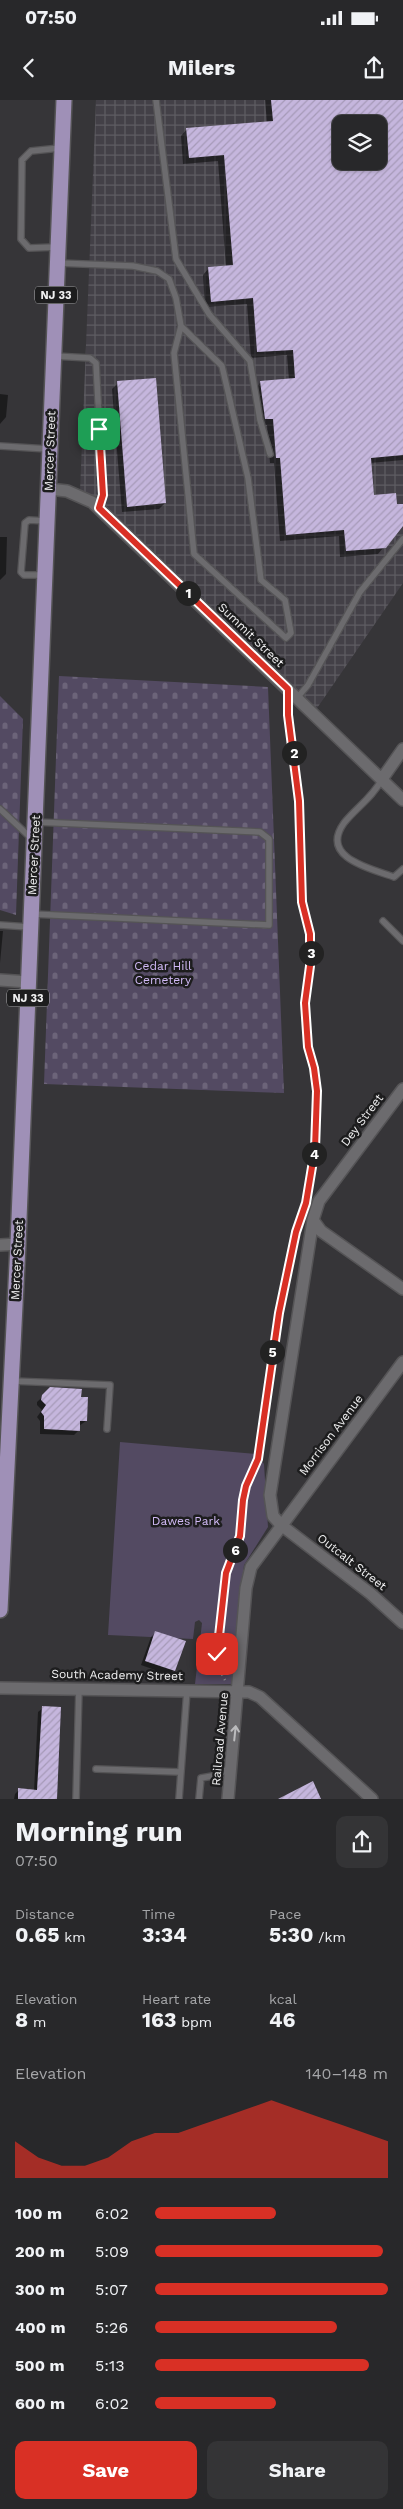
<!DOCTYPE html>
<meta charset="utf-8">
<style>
body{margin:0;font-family:"Work Sans",sans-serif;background:#343436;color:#f1f3f6;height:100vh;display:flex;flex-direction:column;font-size:19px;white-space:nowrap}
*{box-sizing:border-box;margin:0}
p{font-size:16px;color:#a5a6a8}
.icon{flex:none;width:28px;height:28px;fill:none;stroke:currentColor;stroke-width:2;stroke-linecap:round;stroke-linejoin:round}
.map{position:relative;height:1699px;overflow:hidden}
.sheet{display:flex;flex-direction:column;background:#28282a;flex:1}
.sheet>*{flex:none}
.fabs{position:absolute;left:332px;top:15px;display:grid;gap:10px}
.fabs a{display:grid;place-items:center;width:55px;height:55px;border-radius:10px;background:#28282a;box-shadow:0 1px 4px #0004,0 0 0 1px #444447;font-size:25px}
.pin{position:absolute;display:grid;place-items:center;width:42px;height:42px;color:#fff;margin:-21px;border-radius:10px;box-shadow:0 2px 8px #0006}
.km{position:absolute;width:25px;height:25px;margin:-12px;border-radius:50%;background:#222;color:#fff;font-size:14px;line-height:25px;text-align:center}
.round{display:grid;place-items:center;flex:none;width:52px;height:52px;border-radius:10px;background:#343436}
.overview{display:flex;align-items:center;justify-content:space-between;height:85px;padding:0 15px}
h1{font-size:28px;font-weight:700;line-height:38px}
.figures{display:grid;grid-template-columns:repeat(3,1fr);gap:8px;height:85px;padding:5px 15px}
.figures div{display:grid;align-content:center}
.figures b{font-size:21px;font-weight:700}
.figures small{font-size:14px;font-weight:400}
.figures p{font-size:14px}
.chart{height:140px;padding:10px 15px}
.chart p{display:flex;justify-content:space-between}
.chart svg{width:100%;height:90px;margin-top:5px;fill:#d93025;opacity:.7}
.primary-button{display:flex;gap:10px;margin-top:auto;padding:10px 15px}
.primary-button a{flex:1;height:58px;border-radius:10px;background:#d93025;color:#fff;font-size:20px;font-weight:700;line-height:58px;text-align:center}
.primary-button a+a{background:#343436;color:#f1f3f6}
ul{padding:0 15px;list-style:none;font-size:16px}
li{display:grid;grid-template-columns:80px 60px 1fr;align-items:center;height:38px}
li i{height:12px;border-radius:6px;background:#d93025}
.status{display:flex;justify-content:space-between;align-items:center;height:35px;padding:0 25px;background:#28282a;direction:ltr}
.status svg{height:14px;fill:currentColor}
header{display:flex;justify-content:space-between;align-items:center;height:65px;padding:0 15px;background:#28282a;font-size:22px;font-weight:700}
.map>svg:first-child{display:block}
</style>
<div class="status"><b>07:50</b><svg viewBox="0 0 49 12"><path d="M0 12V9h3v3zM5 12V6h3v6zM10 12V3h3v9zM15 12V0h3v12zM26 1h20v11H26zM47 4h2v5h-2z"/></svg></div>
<header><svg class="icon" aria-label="back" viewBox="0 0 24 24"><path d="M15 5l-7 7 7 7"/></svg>Milers<svg class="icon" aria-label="share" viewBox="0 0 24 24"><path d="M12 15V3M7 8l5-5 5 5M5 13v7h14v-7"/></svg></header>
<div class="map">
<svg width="403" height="1699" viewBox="0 0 403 1699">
<defs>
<pattern id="industrial-grid" width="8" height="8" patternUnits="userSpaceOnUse" patternTransform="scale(1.25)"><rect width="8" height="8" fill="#434047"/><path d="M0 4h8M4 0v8" fill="none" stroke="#5e5c62"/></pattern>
<pattern id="cemetery-stones" width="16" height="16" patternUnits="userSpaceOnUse" patternTransform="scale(1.25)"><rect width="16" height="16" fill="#534a62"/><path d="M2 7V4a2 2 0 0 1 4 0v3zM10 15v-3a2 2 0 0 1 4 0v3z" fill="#6c6479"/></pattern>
<pattern id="building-hatch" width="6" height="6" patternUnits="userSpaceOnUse" patternTransform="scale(1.25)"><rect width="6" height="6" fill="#c5b6dd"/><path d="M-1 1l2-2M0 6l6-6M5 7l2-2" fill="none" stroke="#a69ab8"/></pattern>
</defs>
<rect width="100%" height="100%" fill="#363538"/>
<path fill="url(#industrial-grid)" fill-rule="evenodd" d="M96 0H403V483L313 614 80 392ZM341 24H379V61H341Z"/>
<path fill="url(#cemetery-stones)" d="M59 576 268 587 284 993 44 984Z
M0 596 23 619 16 815 0 810Z"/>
<path fill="#534a62" d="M120 1342 257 1354 264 1364 268 1427 244 1465 232 1584H195L202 1523 199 1520 195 1522 193 1539 108 1535Z"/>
<path fill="#0007" fill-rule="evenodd" d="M265 0H403V360L370 363 373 397 396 406 403 405V424L378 454 340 457 339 436 280 441 274 363H270L267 325H259L255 288 261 282 289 280 287 255 251 258 247 204 205 207 203 175 209 168 226 167 218 61 183 64 181 36 187 29 267 23ZM341 24H379V61H341Z
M118 283 165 403 159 409 122 412 112 289Z
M0 294 8 295 6 317 0 324Z
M0 437H7L6 474 0 480Z
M0 831H3L0 863Z
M51 1289 80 1298 86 1321 79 1326V1330L74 1335 40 1334V1321L37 1317 42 1310 37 1305V1302Z
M156 1532 174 1570 169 1575 141 1565 151 1537Z
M43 1608 55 1699H14L15 1694 19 1690 34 1691 38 1612Z"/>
<path fill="url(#building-hatch)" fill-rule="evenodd" d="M271 0H403V355L371 358 374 395 396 393 397 404H403V426L386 448 346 451 344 430 286 435 280 358H276L273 319H265L260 281 295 278 293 250 257 252 253 198 211 202 208 167 233 165 224 55 189 58 186 28 273 21ZM341 24H379V61H341Z
M156 278 166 403 127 407 117 281Z
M50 1287 82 1289 81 1297H88L87 1321H80V1331L44 1329V1316L41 1312 46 1305 41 1300 42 1295Z
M155 1531 186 1541 175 1571 145 1561Z
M42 1606 61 1607 57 1699H18V1688L37 1690Z
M313 1681 321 1699H278Z"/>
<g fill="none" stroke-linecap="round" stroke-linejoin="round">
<defs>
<path id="lane" d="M156 0 176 159 209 214 250 261 260 320 270 354
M57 147 29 148 21 139 22 60 31 51 60 48
M58 163 133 166 157 171 169 179 176 198 181 226 222 266 248 378 261 480 285 500 291 533 286 538 194 454 174 253 181 226
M54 256 90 258 96 263 103 395 99 409
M0 346 48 349
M44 475H24L21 472 25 423 29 420 46 421
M297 598 308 585 360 492 403 439
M382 679C373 697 356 708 344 723 319 758 372 769 394 777L403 769
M0 709 31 738
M32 814 269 825V739L260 732 36 722
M383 821 403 841
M0 825 29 827
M12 1281 110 1285 107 1329
M96 1669 180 1672
M76 1699 79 1588
M179 1699 187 1590
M199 1699 201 1678 218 1675 230 1668"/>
<path id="street" d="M49 389 67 391 92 402 403 700
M382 679 403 649
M0 880 29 882
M403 989 319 1101 313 1120 270 1395 273 1416 281 1425 371 1494 403 1523
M313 1120 321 1131 403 1189
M0 1145 18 1144
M0 1588 249 1592 260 1597 372 1699
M228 1699 246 1488 251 1467 403 1262"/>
<path id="primary" d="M0 1510 18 1144 64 0"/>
</defs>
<use href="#lane" stroke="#555456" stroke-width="8"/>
<use href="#street" stroke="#555456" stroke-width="14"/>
<use href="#primary" stroke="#555456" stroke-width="18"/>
<path stroke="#969698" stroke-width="2.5" stroke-dasharray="1 4" stroke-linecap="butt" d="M288 606 299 701 301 802 310 835V866L305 903 308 947 314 968 317 991 315 1049 308 1095
M225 1580 219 1570 217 1554 226 1473 238 1445 246 1386 258 1359 279 1213 298 1127"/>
<use href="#lane" stroke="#6c6b6e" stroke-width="5.5"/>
<use href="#street" stroke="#6c6b6e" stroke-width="11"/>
<use href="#primary" stroke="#9f90b7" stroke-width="15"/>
</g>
<defs><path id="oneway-shaft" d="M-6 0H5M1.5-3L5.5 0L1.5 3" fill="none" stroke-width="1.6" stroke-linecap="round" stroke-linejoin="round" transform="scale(1.25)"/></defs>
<use stroke="#bbbbbd" href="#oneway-shaft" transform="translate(235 1633) rotate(-84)"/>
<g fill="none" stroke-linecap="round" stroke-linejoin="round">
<defs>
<path id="route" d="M99 329 103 395 99 408 288 589V615L299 701 302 802 310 834V866L305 903 308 947 314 968 317 991 315 1049 306 1103 296 1132 279 1213 258 1359 246 1386 243 1400 240 1436 226 1473 217 1554"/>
</defs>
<use href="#route" stroke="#fff" stroke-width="10"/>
<use href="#route" stroke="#d93025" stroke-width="6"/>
</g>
<g text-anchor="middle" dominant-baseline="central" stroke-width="5" stroke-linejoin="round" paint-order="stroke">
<g fill="#1d1d1e" stroke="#b1b1b2" stroke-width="1">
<rect x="35" y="186.5" width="42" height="17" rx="4"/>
<rect x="7" y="889.5" width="42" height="17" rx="4"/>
</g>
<g font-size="11" font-weight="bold" fill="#f0f0f1">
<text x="56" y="195">NJ 33</text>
<text x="28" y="898">NJ 33</text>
</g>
<g font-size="12" fill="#f0f0f1" stroke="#1d1d1e">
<text transform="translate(50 351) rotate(-88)">Mercer Street</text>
<text transform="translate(251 535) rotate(44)">Summit Street</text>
<text transform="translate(34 755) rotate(-87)">Mercer Street</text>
<text transform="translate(362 1020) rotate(-53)">Dey Street</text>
<text transform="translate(17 1160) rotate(-87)">Mercer Street</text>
<text transform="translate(331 1335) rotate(-53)">Morrison Avenue</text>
<text transform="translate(352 1462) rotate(38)">Outcalt Street</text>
<text transform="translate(117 1575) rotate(1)">South Academy Street</text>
<text transform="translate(220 1639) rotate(-85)">Railroad Avenue</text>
</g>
<g font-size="12" fill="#d1baf6" stroke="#1d1d1e">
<text x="163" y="866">Cedar Hill<tspan x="163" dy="14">Cemetery</tspan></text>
<text x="186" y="1421">Dawes Park</text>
</g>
</g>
</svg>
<div class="fabs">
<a><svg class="icon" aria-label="layers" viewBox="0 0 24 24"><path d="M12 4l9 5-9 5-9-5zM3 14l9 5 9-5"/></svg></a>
</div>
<div class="pin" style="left:99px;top:329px;background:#1e9e55"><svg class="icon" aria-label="arrive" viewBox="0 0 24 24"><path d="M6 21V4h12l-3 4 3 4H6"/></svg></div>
<div class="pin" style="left:217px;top:1554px;background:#d93025"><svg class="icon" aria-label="check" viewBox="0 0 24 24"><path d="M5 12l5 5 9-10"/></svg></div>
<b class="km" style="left:188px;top:493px">1</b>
<b class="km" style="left:294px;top:653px">2</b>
<b class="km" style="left:311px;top:853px">3</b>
<b class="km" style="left:314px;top:1054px">4</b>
<b class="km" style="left:272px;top:1252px">5</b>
<b class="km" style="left:235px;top:1450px">6</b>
</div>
<section class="sheet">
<div class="overview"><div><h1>Morning run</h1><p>07:50</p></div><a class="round"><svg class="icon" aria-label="share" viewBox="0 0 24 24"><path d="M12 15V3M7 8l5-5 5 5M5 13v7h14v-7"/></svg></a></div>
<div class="figures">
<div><p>Distance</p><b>0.65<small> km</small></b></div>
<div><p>Time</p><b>3:34</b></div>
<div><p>Pace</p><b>5:30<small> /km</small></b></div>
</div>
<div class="figures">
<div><p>Elevation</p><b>8<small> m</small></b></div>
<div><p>Heart rate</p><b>163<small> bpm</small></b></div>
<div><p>kcal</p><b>46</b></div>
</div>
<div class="chart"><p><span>Elevation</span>140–148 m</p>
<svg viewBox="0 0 160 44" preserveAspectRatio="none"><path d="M0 44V26L10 34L20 38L30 38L40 34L50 26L60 22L70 22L80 18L90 14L100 10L110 6L120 10L130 14L140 18L150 22L160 26V44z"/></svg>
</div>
<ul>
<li><b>100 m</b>6:02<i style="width:52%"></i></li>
<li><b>200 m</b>5:09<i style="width:98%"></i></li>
<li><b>300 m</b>5:07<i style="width:100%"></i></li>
<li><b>400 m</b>5:26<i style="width:78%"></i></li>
<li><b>500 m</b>5:13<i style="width:92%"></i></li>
<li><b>600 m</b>6:02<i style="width:52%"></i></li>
</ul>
<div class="primary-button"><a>Save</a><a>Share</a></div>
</section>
